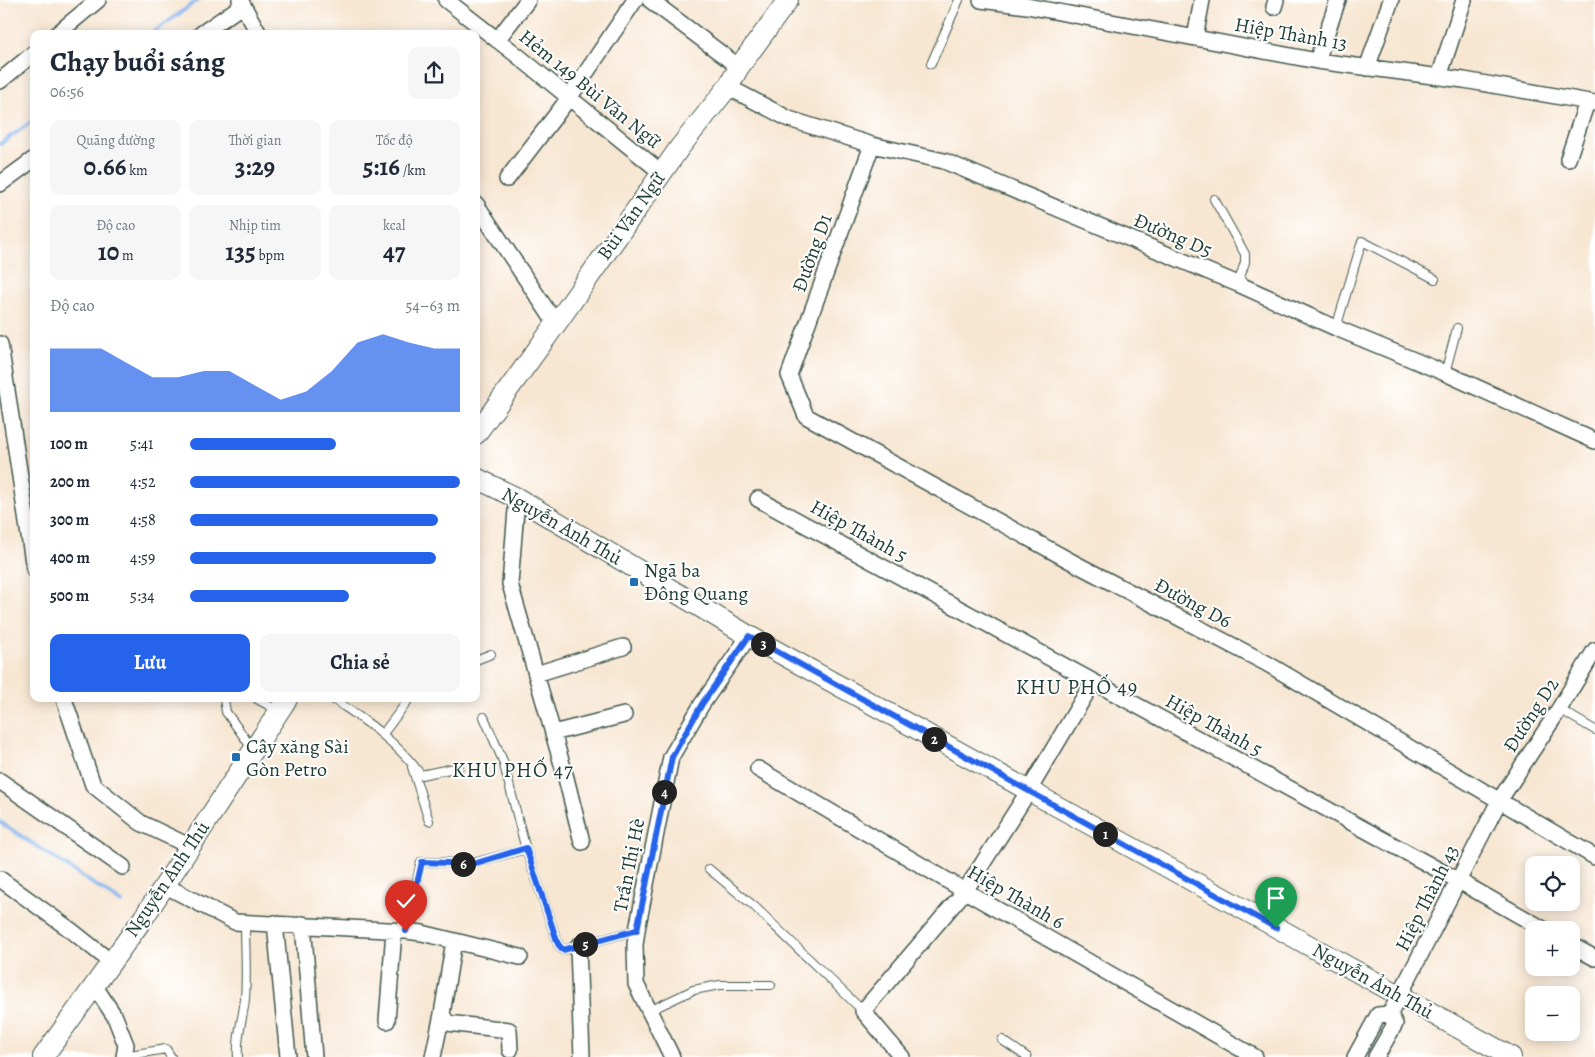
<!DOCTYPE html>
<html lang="vi">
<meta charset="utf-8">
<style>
body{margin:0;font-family:Alegreya,serif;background:#f6f6f7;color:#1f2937;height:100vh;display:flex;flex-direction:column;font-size:19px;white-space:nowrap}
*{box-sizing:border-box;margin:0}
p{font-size:16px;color:#747a83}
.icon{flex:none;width:28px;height:28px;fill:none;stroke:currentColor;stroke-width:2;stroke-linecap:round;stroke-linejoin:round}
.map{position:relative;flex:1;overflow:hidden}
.details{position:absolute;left:30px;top:30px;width:450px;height:672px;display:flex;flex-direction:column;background:#fff;border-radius:10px;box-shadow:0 2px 12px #0003}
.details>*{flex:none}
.tools{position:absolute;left:1525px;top:856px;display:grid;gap:10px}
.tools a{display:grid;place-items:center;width:55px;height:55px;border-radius:10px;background:#fff;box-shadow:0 2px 12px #0003;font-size:25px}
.pin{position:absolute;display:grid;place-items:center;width:42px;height:42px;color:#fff;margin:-51px -21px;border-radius:50% 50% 50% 0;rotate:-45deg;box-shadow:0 0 5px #0007}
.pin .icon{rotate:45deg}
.km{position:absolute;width:25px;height:25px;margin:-12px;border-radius:50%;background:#222;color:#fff;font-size:14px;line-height:25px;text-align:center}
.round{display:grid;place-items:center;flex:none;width:52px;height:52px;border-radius:10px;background:#f6f6f7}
.overview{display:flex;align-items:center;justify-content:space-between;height:85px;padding:0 20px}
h1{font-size:28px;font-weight:700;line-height:38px}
.figures{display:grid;grid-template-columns:repeat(3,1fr);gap:8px;height:85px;padding:5px 20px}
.figures div{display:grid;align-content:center;border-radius:10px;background:#f6f6f7;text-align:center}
.figures b{font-size:25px;font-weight:700}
.figures small{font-size:14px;font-weight:400}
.figures p{font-size:14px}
.chart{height:140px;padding:10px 20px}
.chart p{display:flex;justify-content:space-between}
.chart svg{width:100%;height:90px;margin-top:5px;fill:#2563eb;opacity:.7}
.cta{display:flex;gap:10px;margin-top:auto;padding:10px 20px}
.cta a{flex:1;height:58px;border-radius:10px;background:#2563eb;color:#fff;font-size:20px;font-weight:700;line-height:58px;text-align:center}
.cta a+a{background:#f6f6f7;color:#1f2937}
ul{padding:0 20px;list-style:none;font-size:16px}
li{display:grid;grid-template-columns:80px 60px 1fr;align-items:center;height:38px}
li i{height:12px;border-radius:6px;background:#2563eb}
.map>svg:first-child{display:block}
</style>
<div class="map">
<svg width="1595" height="1057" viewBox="0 0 1595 1057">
<rect width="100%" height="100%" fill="#fff"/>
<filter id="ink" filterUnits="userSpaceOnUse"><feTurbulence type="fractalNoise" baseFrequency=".02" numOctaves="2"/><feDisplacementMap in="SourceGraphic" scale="10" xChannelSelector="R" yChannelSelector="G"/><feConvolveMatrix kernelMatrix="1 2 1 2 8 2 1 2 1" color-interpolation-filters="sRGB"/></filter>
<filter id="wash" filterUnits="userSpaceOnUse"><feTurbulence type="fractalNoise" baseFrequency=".0096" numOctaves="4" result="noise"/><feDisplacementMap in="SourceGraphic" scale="20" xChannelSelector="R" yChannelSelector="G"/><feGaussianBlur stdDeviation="1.12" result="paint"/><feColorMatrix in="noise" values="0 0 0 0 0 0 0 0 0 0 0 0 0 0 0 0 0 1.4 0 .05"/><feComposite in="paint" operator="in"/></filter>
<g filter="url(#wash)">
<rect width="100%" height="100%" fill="#f7e6d1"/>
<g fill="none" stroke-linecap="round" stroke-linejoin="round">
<path stroke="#80b2ed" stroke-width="4" d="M151 34 198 0
M0 144 34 120
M0 822 122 903"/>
</g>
</g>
<g filter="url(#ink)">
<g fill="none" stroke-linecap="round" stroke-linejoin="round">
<defs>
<path id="lane" d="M931 64 959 0
M1214 199 1245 254V262L1238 284
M1336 328 1362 241 1435 279
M1445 373 1457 328
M476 660 491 654
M224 699 226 712 252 748
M257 699 279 711
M333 699C365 720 398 743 421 775L459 767
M1559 709 1595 730
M484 717 503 761 525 846 558 944 563 950 637 930
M382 735 409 699
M412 767 429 821
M709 869 755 907 863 1011
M406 931 421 862 473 863 526 849
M649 1011 693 990 720 985H771
M1002 1040 1027 1057
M124 1056 166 1049 171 1057
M238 1057C236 1037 243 1019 245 999 247 974 245 947 245 921"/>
<path id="street" d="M240 0 259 34
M446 0 518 56 662 173
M650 0 739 67
M981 0 1027 6 1317 61 1464 80 1595 103
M1274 7 1276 0
M57 34 98 0
M201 34 243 5
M1195 38 1202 0
M497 40 528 0
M1317 61 1338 0
M1367 68 1391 0
M1439 77 1464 0
M0 81 34 53
M728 87 789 119 872 145 944 161 1238 284 1336 328 1445 373 1595 441
M872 145 789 375 806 416 1074 563 1266 663 1595 857
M1568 159 1587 102
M507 179 569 98 635 0
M0 184 34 159
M476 204 556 324
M0 344 34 569
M517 498 510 584 566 778 582 842
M758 499 1459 881 1545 930
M536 674 623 647
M64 699 93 785 141 823 189 846
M553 733 624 715
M758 769 965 891 1255 1057
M0 781 123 867
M0 879 72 931 111 962
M164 885 235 922 406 931 422 933 520 957
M275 923 288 1057
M303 924 314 1057
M454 941 442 1014 447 1023 509 1030 510 1050
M1571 945 1595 958
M578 946 582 1057
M94 985 115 1017 126 1045 124 1057
M1390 1014 1499 801 1553 719 1595 650
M387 1021 394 931
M433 1057 442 1014
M672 1057 636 984 635 945 637 930 671 757 702 704 749 636
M902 1057 863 1011 965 891 1028 792 1093 682
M1355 1057 1378 1015 1390 1014
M1376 1057 1395 1024 1390 1014"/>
<path id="secondary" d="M476 434 561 317 680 147 728 87 739 67 788 0
M476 478 517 498 749 636 1511 1057
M43 1057 144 917 287 699"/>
</defs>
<use href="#lane" stroke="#3f564c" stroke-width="10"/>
<use href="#street" stroke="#3f564c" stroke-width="18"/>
<use href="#secondary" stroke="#3f564c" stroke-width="22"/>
<use href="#lane" stroke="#fff" stroke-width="8"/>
<use href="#street" stroke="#fff" stroke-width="15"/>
<use href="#secondary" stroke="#fff" stroke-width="20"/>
</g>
</g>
<g fill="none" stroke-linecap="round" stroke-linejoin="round" filter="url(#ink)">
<defs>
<path id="route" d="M406 931 422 862 473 864 526 848 558 944 563 950 637 930 672 757 702 704 749 636 1276 928"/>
</defs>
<use href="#route" stroke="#fff" stroke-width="10"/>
<use href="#route" stroke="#2563eb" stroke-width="6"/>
</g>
<g fill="#1f6fb2" stroke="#fff" stroke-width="2">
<rect x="629" y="577" width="10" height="10" rx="2.5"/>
<rect x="231" y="752" width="10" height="10" rx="2.5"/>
</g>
<g text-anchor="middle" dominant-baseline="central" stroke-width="4" stroke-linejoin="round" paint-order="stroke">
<g font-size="20" fill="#1f3d34" stroke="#fff">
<text transform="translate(1291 34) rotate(10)">Hiệp Thành 13</text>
<text transform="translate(590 89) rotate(39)">Hẻm 149 Bùi Văn Ngữ</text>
<text transform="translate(631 216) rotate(-55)">Bùi Văn Ngữ</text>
<text transform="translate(1173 235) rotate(23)">Đường D5</text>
<text transform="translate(812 253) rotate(-70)">Đường D1</text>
<text transform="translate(562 526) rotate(30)">Nguyễn Ảnh Thủ</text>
<text transform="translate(859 531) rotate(29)">Hiệp Thành 5</text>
<text transform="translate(1193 603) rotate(28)">Đường D6</text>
<text transform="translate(1531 715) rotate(-57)">Đường D2</text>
<text transform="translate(1214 725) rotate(29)">Hiệp Thành 5</text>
<text transform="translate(629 865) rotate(-79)">Trần Thị Hè</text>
<text transform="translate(167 879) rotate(-56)">Nguyễn Ảnh Thủ</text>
<text transform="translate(1016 897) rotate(30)">Hiệp Thành 6</text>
<text transform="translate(1427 898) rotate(-63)">Hiệp Thành 43</text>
<text transform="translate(1373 981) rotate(29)">Nguyễn Ảnh Thủ</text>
</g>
<g font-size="20" fill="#1f3d34" stroke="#fff" text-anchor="start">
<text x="644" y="570">Ngã ba<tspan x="644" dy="23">Đông Quang</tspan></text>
<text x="246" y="746">Cây xăng Sài<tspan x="246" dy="23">Gòn Petro</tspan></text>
</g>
<g font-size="21" letter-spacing="1" fill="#1f3d34" stroke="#fff">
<text x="1077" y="687">KHU PHỐ 49</text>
<text x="513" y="770">KHU PHỐ 47</text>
</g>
</g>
</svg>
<div class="tools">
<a><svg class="icon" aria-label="locate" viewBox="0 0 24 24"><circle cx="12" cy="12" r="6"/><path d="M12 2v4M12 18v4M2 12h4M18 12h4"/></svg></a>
<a>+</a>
<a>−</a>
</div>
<div class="pin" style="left:1276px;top:928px;background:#1e9e55"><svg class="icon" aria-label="arrive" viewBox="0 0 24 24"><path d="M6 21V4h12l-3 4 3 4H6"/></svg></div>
<div class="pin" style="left:406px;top:931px;background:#d93025"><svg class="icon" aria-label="check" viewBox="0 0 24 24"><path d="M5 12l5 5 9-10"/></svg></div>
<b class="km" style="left:1105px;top:834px">1</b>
<b class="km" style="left:934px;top:739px">2</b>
<b class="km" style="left:763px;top:644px">3</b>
<b class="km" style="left:664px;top:792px">4</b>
<b class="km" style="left:585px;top:944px">5</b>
<b class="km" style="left:463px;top:864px">6</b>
<section class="details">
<div class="overview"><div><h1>Chạy buổi sáng</h1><p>06:56</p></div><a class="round"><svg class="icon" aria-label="share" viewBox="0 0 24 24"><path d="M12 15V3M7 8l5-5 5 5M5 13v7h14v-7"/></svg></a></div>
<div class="figures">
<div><p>Quãng đường</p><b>0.66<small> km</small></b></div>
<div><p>Thời gian</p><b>3:29</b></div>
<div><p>Tốc độ</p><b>5:16<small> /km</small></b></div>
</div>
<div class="figures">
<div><p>Độ cao</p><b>10<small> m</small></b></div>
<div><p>Nhịp tim</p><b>135<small> bpm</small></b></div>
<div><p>kcal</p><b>47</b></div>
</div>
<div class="chart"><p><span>Độ cao</span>54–63 m</p>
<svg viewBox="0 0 160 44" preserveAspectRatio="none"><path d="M0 44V13L10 13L20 13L30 20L40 27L50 27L60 24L70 24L80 31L90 38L100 34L110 24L120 10L130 6L140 10L150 13L160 13V44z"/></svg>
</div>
<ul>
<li><b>100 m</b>5:41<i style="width:54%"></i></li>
<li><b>200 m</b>4:52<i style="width:100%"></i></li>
<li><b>300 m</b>4:58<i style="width:92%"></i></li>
<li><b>400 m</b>4:59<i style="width:91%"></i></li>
<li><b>500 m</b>5:34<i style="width:59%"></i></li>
</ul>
<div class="cta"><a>Lưu</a><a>Chia sẻ</a></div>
</section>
</div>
